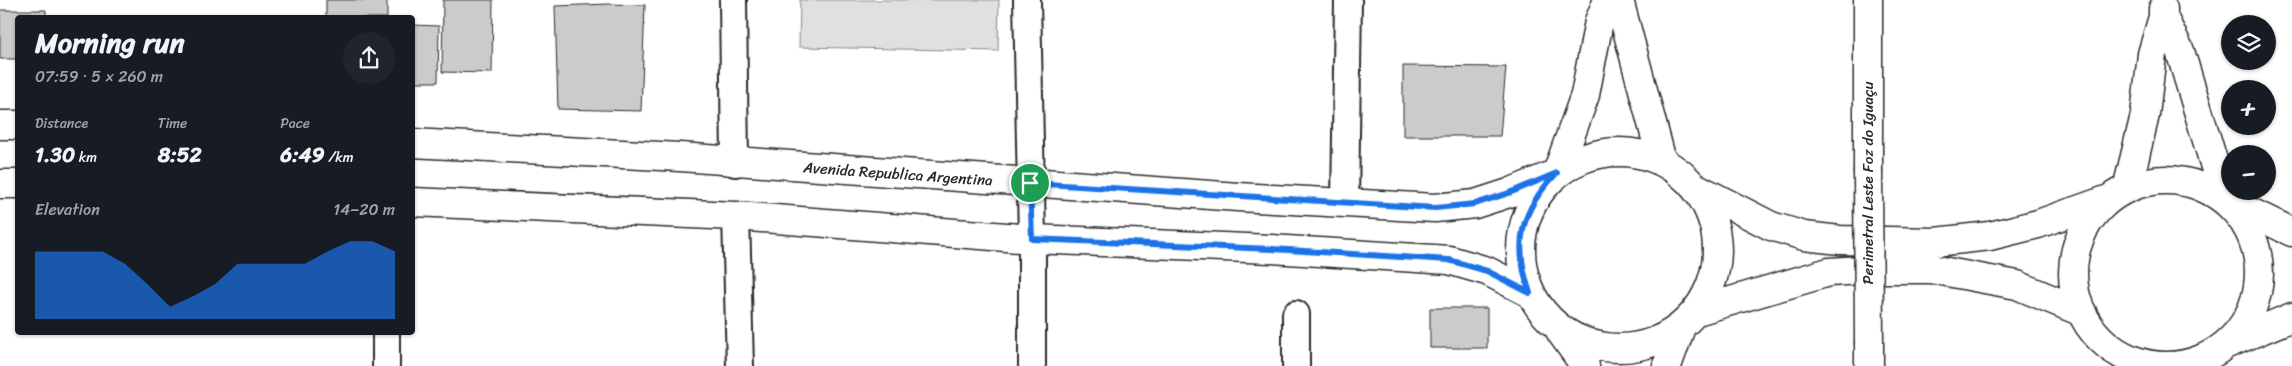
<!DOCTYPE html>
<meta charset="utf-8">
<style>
body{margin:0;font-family:Sriracha,sans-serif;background:#20242c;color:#f1f3f6;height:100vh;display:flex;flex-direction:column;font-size:19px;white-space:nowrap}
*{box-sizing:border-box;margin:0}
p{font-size:16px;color:#9ea1a6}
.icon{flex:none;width:28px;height:28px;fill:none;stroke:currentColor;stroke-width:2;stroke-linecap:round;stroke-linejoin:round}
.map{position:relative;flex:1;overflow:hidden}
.drawer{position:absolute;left:15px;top:15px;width:400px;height:320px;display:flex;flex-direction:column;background:#171b24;border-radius:5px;box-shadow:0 1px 4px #0004}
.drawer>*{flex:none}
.fabs{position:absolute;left:2221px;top:15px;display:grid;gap:10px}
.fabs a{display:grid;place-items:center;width:55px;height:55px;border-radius:50%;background:#171b24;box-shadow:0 1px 4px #0004;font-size:25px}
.pin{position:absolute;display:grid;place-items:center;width:42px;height:42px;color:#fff;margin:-21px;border:2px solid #fff;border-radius:50%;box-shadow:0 1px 5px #0007}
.round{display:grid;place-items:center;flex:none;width:52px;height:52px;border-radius:26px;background:#20242c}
.overview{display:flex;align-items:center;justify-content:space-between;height:85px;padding:0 20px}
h1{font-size:28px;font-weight:800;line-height:38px}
.figures{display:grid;grid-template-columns:repeat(3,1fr);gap:8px;height:85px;padding:5px 20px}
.figures div{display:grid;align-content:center}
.figures b{font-size:21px;font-weight:800}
.figures small{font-size:14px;font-weight:400}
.figures p{font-size:14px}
.chart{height:140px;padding:10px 20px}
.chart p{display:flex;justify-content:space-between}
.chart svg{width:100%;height:90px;margin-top:5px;fill:#1a73e8;opacity:.7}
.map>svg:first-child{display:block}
</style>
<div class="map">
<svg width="2292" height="366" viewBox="0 0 2292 366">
<rect width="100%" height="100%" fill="#fff"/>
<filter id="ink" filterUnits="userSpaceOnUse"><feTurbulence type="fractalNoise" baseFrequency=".02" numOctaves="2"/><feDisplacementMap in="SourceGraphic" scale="10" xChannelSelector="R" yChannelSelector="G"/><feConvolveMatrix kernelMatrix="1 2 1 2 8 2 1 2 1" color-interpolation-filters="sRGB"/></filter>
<g filter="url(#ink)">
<path fill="#e0e0e0" stroke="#868686" d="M800 0H999L998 51 799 47Z"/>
<path fill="#cbcbcb" stroke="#2b2b2b" d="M326 0H387V18H326Z
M443 0H493L492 73 442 72Z
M609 4 645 5 641 111 558 109 555 6Z
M0 10H46V18H18V59H0Z
M412 25 439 26 438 82H412Z
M1403 66 1506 67 1500 136H1403Z
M1430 308H1487V348H1430Z"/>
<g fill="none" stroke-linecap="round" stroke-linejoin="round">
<defs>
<path id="street" d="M733 0 735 163
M1027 0 1032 239V366
M1345 203 1348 0
M736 216 740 366
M386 332V366
M1296 366V314"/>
<path id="secondary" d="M1619 0 1662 161
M2163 17 2180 51 2225 200 2292 232
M0 125H18
M412 143 680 157 1238 197 1435 208 1475 204 1509 193 1557 173 1585 95 1599 21 1608 0
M1521 250a98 98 0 1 1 196 0a98 98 0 1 1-196 0Z
M2073 273a93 93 0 1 1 186 0a93 93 0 1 1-186 0Z
M0 184H18
M1697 188 1771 226 1804 236 1840 240 1935 242 1990 236 2038 224 2109 199
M2127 189 2145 115 2152 54 2163 17V9
M412 202 736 216 1032 239 1271 249 1449 260 1487 271 1530 293
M1697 311 1829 272 1879 269H1931L2017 285 2082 312
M1560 331 1585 366
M2227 344 2292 317
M1667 366 1681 327"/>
<path id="highway" d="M1868 0V170
M1869 366V343"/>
</defs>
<use href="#street" stroke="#2b2b2b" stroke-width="30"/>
<use href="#secondary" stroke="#2b2b2b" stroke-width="31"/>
<use href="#highway" stroke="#2b2b2b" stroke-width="31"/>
<use href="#street" stroke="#fff" stroke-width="26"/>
<use href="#secondary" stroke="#fff" stroke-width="28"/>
<use href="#highway" stroke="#fff" stroke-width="28"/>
<defs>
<path id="highway-bridge" d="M1868 170 1869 343"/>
</defs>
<use href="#highway-bridge" stroke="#2b2b2b" stroke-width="31" stroke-linecap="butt"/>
<use href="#highway-bridge" stroke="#fff" stroke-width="28"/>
</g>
</g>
<g fill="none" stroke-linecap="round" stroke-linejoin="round" filter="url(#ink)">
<defs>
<path id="route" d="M1557 173C1520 210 1513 244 1530 293L1487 271 1449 260 1272 249 1032 239 1030 183 1435 208 1475 204 1509 193Z"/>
</defs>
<use href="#route" stroke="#fff" stroke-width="10"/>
<use href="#route" stroke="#1a73e8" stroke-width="6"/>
</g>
<g text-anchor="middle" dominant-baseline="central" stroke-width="4" stroke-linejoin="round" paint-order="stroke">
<g font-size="15" fill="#2b2b2b" stroke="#fff">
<text transform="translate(898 174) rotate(4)">Avenida Republica Argentina</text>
<text transform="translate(1868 183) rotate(-90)">Perimetral Leste Foz do Iguaçu</text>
</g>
</g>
</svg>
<div class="fabs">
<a><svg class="icon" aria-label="layers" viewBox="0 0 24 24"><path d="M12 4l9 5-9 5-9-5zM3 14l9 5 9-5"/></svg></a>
<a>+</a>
<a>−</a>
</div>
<div class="pin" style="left:1030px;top:183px;background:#1e9e55"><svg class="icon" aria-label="arrive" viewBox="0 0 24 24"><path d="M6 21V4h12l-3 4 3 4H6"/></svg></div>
<section class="drawer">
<div class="overview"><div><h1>Morning run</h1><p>07:59 · 5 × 260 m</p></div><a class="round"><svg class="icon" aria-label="share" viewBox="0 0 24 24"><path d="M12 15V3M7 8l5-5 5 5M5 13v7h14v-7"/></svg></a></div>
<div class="figures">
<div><p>Distance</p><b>1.30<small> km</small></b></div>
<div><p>Time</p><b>8:52</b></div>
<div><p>Pace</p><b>6:49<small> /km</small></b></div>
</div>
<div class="chart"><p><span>Elevation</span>14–20 m</p>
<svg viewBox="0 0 160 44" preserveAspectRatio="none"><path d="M0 44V11L10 11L20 11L30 11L40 17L50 27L60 38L70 33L80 27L90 17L100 17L110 17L120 17L130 11L140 6L150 6L160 11V44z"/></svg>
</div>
</section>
</div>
